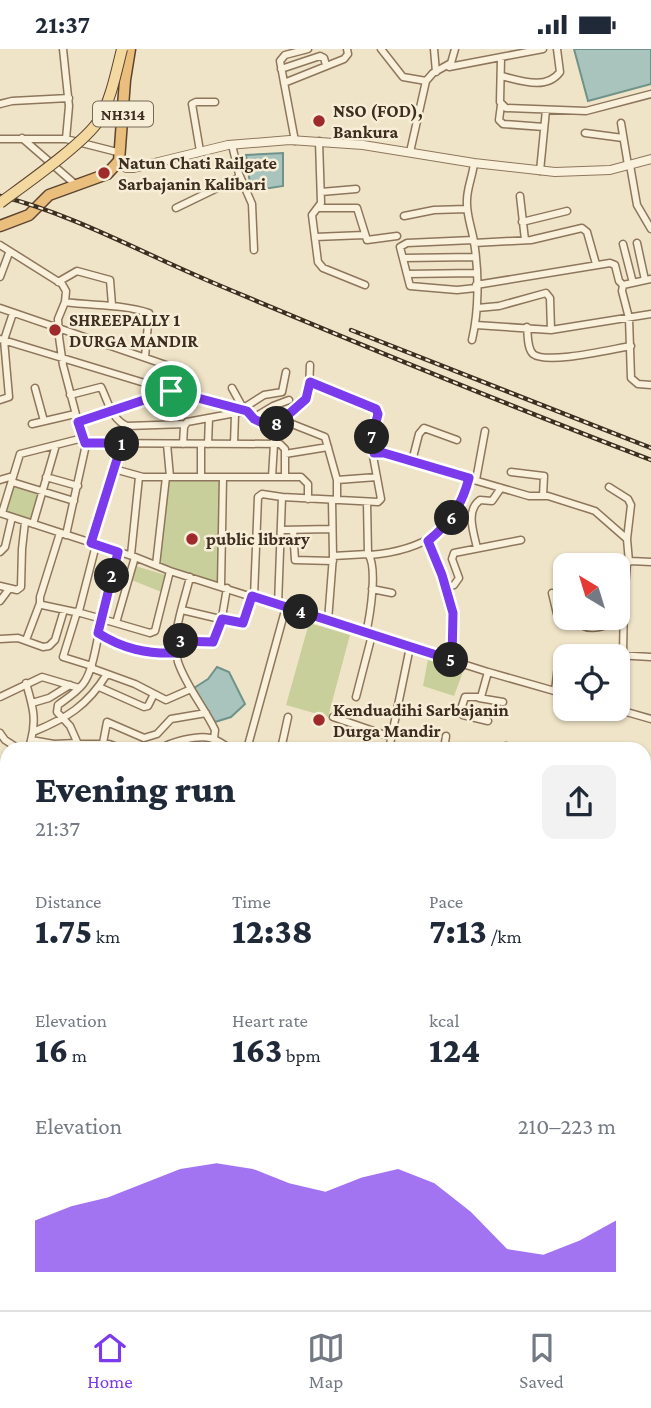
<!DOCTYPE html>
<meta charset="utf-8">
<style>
body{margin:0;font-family:"Crimson Pro",serif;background:#f2f2f3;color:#1f2937;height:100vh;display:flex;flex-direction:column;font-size:26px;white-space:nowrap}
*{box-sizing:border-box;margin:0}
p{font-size:23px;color:#747a83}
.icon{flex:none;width:38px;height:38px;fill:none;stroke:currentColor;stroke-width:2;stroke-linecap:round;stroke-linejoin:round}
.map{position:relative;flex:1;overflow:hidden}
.sheet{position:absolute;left:0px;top:693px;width:651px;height:569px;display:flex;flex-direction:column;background:#fff;border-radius:21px 21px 0 0;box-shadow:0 2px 5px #0004}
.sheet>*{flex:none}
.needle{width:46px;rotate:322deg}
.tools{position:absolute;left:553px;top:504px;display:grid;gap:14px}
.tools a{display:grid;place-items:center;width:77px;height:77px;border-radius:14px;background:#fff;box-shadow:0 2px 5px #0004;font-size:35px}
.pin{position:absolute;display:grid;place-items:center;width:60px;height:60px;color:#fff;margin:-30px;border:4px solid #fff;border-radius:50%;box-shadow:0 2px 7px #0007}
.km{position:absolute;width:35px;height:35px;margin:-18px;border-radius:50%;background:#222;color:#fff;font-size:19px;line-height:35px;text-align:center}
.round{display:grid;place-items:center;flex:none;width:74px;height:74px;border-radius:14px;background:#f2f2f3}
.head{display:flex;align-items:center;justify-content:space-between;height:119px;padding:0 35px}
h1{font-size:38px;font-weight:800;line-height:52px}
.metrics{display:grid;grid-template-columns:repeat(3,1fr);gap:10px;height:119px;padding:7px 35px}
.metrics div{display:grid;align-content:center}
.metrics b{font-size:35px;font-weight:800}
.metrics small{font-size:19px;font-weight:400}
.metrics p{font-size:19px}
.chart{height:196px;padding:14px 35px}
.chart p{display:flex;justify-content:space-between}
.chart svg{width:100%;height:126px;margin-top:7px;fill:#7c3aed;opacity:.7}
.status{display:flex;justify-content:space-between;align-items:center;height:49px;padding:0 35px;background:#fff;direction:ltr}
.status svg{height:19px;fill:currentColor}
.menu{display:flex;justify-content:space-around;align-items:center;height:98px;border-top:2px solid #e0e1e3;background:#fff;font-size:19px;color:#747a83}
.menu a{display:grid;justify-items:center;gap:4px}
.menu .selected{color:#7c3aed}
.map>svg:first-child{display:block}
</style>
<div class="status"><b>21:37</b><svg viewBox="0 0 49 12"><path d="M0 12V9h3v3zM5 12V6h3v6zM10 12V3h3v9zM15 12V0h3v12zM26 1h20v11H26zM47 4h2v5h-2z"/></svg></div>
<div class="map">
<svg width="651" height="1261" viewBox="0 0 651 1261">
<rect width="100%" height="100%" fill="#f0e4c8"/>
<path fill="#c9cf9b" d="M167 430H221L219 539 156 518Z
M13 434 40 444 33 477 3 464Z
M132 516 169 527 164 544 129 530Z
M309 574 350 586 328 668 286 656Z
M428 610 464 620 454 647 423 637Z"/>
<path fill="#a9c4bc" stroke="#6f938a" stroke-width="2" d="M574 0H651V35L588 52Z
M283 104V137L251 142 246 106Z
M217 618 229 623 245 655 231 668 215 673 194 639 208 630Z
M7 1110V1201L0 1194V1111Z"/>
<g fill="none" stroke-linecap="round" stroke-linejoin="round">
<defs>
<path id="minor" d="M63 0 69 57 66 90
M381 0 403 28 426 32
M434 0 436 23
M501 9 500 53 506 59 586 62 651 45
M449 18 543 0
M281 20 320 7 324 9 326 16
M501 27C519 31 546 42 560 23L557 0
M284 34 344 10 348 5 347 0
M0 55 12 52 69 49
M501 56 499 71 503 75 544 78
M621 74 628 116
M585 84 623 89
M22 89 76 136
M0 90H66L121 104
M295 92 280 12 285 6 308 0
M319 92 321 154 312 166 318 213 323 219 365 236
M232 96 239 125 252 155 254 201
M200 102 192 55 196 53H215
M410 103 426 32 433 24 451 14 455 0
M630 116 637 156 651 180
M540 122 546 61
M321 143 356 140
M520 147 525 191
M176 159 240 128
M318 159H357L367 191 397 187
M404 167 434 161 467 160
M522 173 567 162
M315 188 364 186
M473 191 407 194 400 198 410 237 457 241 476 239
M474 194 531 191 582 179 587 183 596 215
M637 194 645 231
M623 195 633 234
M0 196 62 235 66 242 65 253 58 270 59 288 63 316 85 400 66 486
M403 209 475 208
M407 225 476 224
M0 228 9 204
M58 233 77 222 110 231 112 256
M476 236 610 214 615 216 619 232 623 236 651 230
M623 236 622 242 629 269 631 329 638 335 651 336
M65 253C93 257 122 255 149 264L145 308
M0 259 166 316 171 342 78 373
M477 259 499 257 546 244 550 249 551 281
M476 276 551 281 651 265
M527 278C528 286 527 299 533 305 547 316 612 300 631 297
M0 290 171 342 242 361 241 363 187 373 184 378 183 395
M472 291C479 261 479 224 474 193 472 179 466 166 467 151 467 139 473 126 474 114
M310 333 376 360 378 365 372 388 374 404
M35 339 44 372
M232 339 243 359
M70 346 101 338C108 352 111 370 127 377L186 375
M0 351 9 348 4 291 13 264
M242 360 264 346 282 343 286 323
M242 361 248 362 254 370 273 379 274 395 272 428
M253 369 273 357 289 351
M282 371 325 388 337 431V451
M32 375 75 365
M273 379 306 350 309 340 310 316
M85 394 280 395 285 400V428
M167 395 170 428
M201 395V428
M208 395 209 369
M234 395 235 365
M285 405 328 398
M412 412 419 385 424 379 457 391
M114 420 143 428
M511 423 544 427 543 447
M46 428 78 437
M0 431 13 427
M337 431 377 428
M476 431 485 382
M12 433 74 452
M609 438 628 450 631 456 627 490 629 513
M332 451 333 507
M367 453 368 505
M0 464 135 508 170 522 488 623 565 645
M2 464 20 405 83 389
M33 475 56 396
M281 481 331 480
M293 481 295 511 333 512
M60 484 40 548V554L42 556 75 563 79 562 96 496
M428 492 442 526 453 564 452 611
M91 494 122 394
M477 499C474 484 465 462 480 451L492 452 501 439
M0 503 5 498 12 468
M119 503 102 570 150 584 155 582 170 522
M131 506 139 428H301L308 435V450
M370 506C424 501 455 483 469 429
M156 516 166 428
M190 528C184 554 170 587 178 613 186 637 204 658 215 681L214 690
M0 537 17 541 21 538 22 500 25 473
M221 537 223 428
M446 539 454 536 459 529 452 510 454 504 521 491
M372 540 392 544
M552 544 557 565 565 567
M254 548 258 448 262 445 282 448
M0 552 9 540
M278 556 282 448 378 453 381 450 373 407 377 403 529 447H548L589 460 595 462 627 490
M182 561 241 575 244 572 252 547
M573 569C587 587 605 576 624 570
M328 572 333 507 368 505C378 518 370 567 366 584
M116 574 135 508
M98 584C124 600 146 605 176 604
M0 590 18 589 43 598 49 597 55 591 64 561
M26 591 40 554
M176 592 208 594 215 591 221 574 227 539
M623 606 624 550 627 514 631 512 651 513
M92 617 63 608 77 563 102 570C97 588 94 621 83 635 77 643 66 650 58 656L57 663 70 677 78 695H109L122 700
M91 619 135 635 166 651 191 640
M488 623 481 648H465L460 663 463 666 488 672
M618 627H619
M26 634C32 655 37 669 31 691
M99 638 144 658 148 657 154 645
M555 642 559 608 564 603 651 608
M0 648 42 628 79 639
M356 648 372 586
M479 649 503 653
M32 654 49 649 70 636
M616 660 651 670
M333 668 391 688
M33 683C67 669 87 657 107 625
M0 684 5 691 19 700
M103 694 107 673 144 689 157 685 171 670 206 664
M29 700 31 691 54 695 76 694
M160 700C171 693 197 686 210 689 218 691 224 696 231 700
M247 700 286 558
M281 700 288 668
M389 700 410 598
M444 700 446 687
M506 700V697
M644 760 651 761
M0 819 7 820
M644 851 651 861
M644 899 651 898
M644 914 651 913
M0 929 7 927
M644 963 646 1038 651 1050
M0 1002 7 1001
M0 1034 7 1041
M0 1048 7 1047
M0 1065 7 1061
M0 1093H7
M644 1250 649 1261
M335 1255 336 1261
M383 1255 387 1261
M475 1255 476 1261
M612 1255 623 1261
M59 1261V1255
M178 1261 182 1255
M250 1261V1255
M296 1261 297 1255
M393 1261 409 1255
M414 1261 419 1255
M443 1261 444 1255
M504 1261 510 1255
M532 1261 536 1255"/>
<path id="tertiary" d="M119 112 126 119H134L228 96 290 91 363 96 474 114 555 123 610 121 651 110"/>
<path id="trunk" d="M0 177 29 166 49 146 107 125 119 112 125 31 130 0"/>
</defs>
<use href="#minor" stroke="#8d765c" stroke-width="9"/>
<use href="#tertiary" stroke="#8d765c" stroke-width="10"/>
<use href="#trunk" stroke="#5b4430" stroke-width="13"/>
<use href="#minor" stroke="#faf1dc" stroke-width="6"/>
<use href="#tertiary" stroke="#faf1dc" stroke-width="8"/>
<use href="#trunk" stroke="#eabe7c" stroke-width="10"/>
<defs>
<path id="rail" d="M0 147C73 165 146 206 216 235 361 296 505 355 651 411
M351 281 651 399"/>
</defs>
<use href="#rail" stroke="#3d2e20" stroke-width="4.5"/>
<use href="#rail" stroke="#f7eed8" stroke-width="2" stroke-dasharray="5" stroke-linecap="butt"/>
<defs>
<path id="primary-bridge" d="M0 154C23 137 86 93 99 71 111 50 116 24 122 0"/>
</defs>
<use href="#primary-bridge" stroke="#5b4430" stroke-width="12" stroke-linecap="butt"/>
<use href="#primary-bridge" stroke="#f3d9a0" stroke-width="10"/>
</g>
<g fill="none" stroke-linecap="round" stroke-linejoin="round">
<defs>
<path id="route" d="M310 333 376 360 378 365 372 388 374 404H384L469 429C462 456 450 474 428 492L442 526 453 564 452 611 252 547 243 574 222 570 213 593 176 592V604C147 605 123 600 98 584L118 503 91 494 122 394H85L78 373 171 342 247 362 254 370 273 379 306 350Z"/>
</defs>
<use href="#route" stroke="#fff" stroke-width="14"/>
<use href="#route" stroke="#7c3aed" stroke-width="9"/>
</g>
<g fill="#9e2a2b" stroke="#f7eed8" stroke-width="2.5">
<circle cx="319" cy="72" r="7"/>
<circle cx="104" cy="124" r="7"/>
<circle cx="55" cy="281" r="7"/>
<circle cx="192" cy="490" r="7"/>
<circle cx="319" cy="671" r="7"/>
</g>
<g text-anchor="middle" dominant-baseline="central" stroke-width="5" stroke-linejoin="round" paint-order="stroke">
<rect fill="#f7eed8" stroke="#756857" stroke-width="2" x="93" y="52.5" width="60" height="25" rx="5"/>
<g font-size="16" font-weight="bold" fill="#3d2e20">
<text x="123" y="65">NH314</text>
</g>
<g font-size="18" font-weight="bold" fill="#3d2e20" stroke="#f7eed8" text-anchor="start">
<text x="333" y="62">NSO (FOD),<tspan x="333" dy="21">Bankura</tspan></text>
<text x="118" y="114">Natun Chati Railgate<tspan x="118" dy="21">Sarbajanin Kalibari</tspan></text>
<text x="69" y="271">SHREEPALLY 1<tspan x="69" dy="21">DURGA MANDIR</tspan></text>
<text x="206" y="490">public library</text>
<text x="333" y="661">Kenduadihi Sarbajanin<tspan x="333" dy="21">Durga Mandir</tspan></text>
</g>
</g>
</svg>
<div class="tools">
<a><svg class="needle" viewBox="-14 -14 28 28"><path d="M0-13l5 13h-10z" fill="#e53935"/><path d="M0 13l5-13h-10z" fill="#747a83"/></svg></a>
<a><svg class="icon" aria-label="locate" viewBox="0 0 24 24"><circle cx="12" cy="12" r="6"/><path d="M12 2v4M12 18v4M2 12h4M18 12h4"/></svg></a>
</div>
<div class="pin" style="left:171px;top:342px;background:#1e9e55"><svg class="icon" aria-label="arrive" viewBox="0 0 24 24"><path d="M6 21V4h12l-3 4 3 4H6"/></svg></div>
<b class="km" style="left:122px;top:395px">1</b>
<b class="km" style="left:112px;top:527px">2</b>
<b class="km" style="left:181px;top:592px">3</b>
<b class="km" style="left:301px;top:563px">4</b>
<b class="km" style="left:451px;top:611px">5</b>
<b class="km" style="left:452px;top:469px">6</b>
<b class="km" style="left:372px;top:388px">7</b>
<b class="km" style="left:277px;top:375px">8</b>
<section class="sheet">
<div class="head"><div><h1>Evening run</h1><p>21:37</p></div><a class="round"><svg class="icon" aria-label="share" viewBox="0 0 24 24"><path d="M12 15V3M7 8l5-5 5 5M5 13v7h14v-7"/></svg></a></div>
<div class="metrics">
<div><p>Distance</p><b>1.75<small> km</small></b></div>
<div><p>Time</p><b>12:38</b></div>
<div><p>Pace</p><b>7:13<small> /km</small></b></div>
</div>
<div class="metrics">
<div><p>Elevation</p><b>16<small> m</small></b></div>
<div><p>Heart rate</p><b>163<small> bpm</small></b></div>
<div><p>kcal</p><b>124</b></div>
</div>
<div class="chart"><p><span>Elevation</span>210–223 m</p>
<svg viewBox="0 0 160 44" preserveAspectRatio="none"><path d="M0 44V26L10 21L20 18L30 13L40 8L50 6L60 8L70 13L80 16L90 11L100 8L110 13L120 23L130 36L140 38L150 33L160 26V44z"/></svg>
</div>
</section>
</div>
<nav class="menu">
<a class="selected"><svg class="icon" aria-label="home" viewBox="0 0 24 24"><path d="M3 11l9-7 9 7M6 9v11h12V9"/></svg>Home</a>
<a><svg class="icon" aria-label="map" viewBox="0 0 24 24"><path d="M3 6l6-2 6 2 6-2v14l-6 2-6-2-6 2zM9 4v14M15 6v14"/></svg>Map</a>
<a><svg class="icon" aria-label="saved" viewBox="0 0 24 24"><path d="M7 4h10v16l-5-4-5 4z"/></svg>Saved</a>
</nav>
